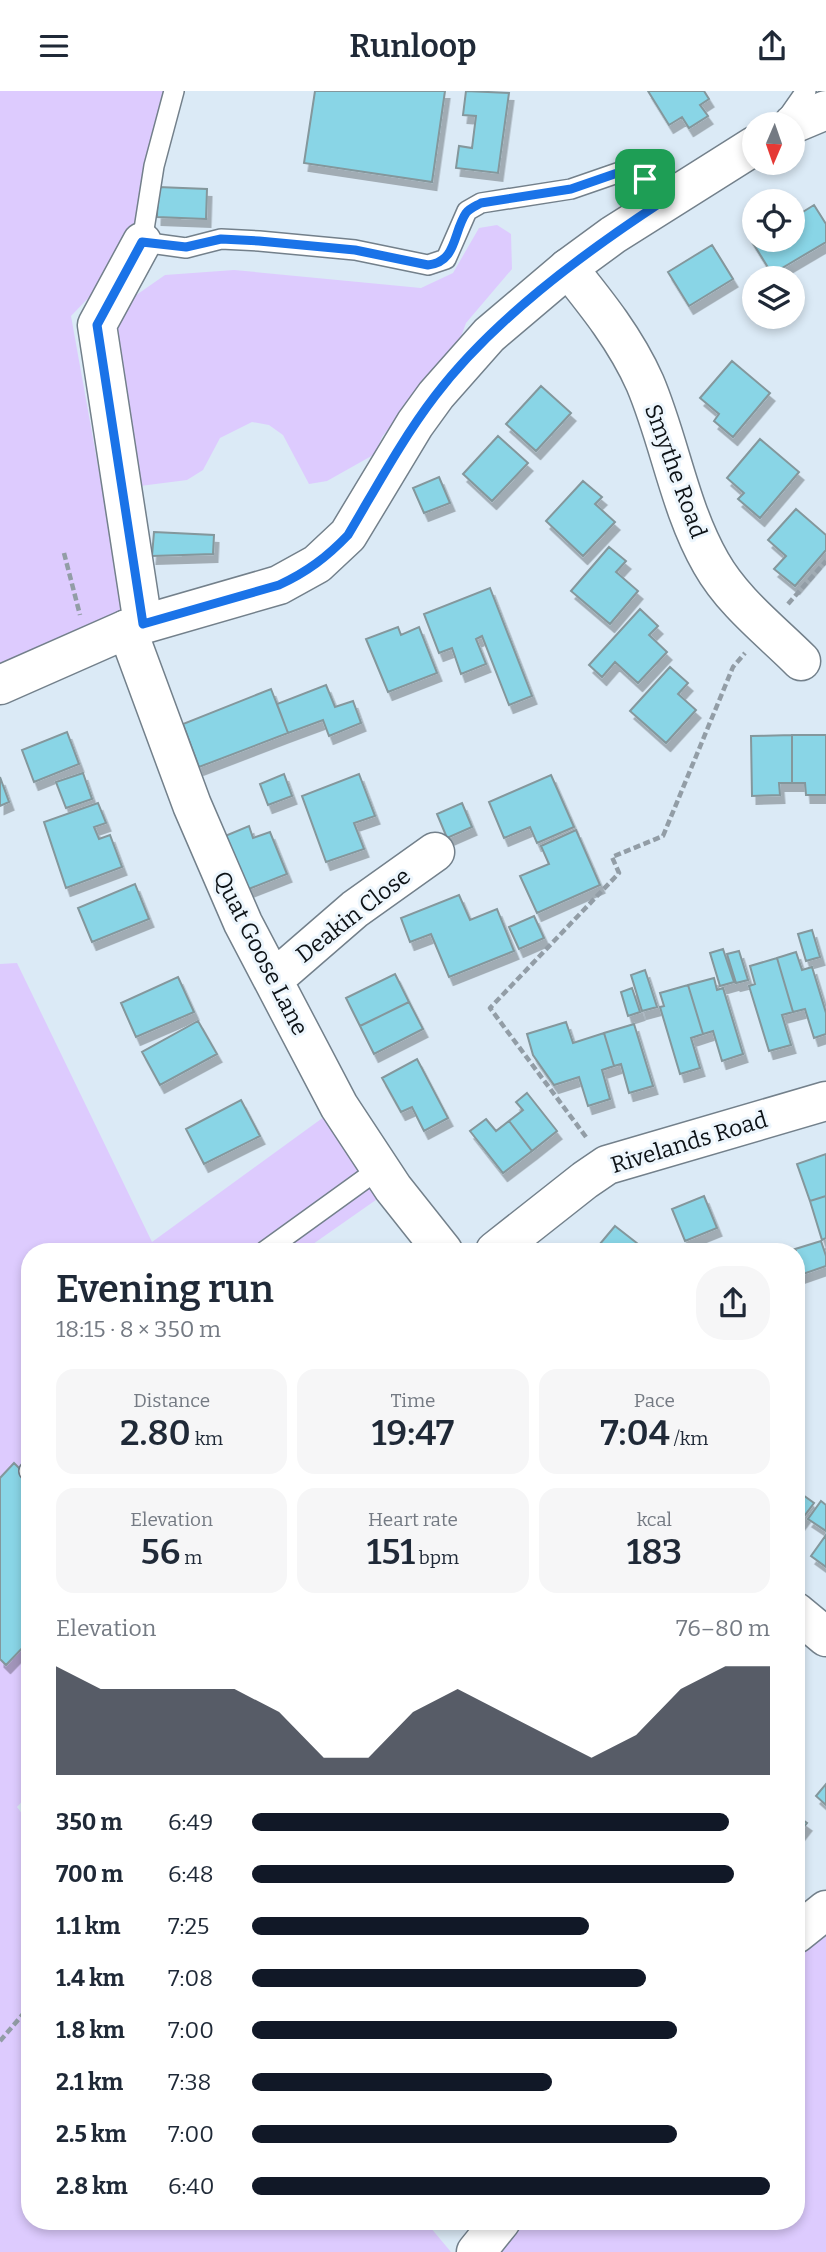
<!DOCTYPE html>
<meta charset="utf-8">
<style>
body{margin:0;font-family:Bitter,serif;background:#f6f6f7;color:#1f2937;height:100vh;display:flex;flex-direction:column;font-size:26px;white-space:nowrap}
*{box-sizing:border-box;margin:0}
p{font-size:23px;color:#747a83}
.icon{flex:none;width:38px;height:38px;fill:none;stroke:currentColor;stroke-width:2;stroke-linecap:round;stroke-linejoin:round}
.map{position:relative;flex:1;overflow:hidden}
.drawer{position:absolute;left:21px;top:1152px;width:784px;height:987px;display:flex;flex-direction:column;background:#fff;border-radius:28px;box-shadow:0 4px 10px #0003}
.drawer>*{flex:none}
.needle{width:46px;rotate:182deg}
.buttons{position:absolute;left:742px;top:21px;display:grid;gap:14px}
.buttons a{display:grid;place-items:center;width:63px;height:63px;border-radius:50%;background:#fff;box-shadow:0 4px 10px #0003;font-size:35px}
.pin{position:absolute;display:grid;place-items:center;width:60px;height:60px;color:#fff;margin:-30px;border-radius:14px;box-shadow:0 4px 10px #0006}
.round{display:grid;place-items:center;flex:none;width:74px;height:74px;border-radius:28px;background:#f6f6f7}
.headline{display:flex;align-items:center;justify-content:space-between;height:119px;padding:0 35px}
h1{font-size:38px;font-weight:600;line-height:52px}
.stats{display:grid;grid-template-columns:repeat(3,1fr);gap:10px;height:119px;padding:7px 35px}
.stats div{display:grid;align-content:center;border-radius:18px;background:#f6f6f7;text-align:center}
.stats b{font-size:35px;font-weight:600}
.stats small{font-size:19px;font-weight:400}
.stats p{font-size:19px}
.chart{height:196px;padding:14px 35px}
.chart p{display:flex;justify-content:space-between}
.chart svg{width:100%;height:126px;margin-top:7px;fill:#111827;opacity:.7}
ul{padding:0 35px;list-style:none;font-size:23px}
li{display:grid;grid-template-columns:112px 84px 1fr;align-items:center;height:52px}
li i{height:18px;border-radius:9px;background:#111827}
header{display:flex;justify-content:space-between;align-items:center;height:91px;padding:0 35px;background:#fff;font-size:32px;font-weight:600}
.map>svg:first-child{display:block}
</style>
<header><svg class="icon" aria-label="menu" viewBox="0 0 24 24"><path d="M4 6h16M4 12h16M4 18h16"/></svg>Runloop<svg class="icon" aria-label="share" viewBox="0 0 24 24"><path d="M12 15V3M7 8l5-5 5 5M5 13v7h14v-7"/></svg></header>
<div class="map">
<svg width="826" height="2161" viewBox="0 0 826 2161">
<defs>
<filter id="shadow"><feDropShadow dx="4.5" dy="8" stdDeviation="0" flood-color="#0004"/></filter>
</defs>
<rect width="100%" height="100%" fill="#dbeaf6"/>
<path fill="#ddcbfe" d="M0 0H174L142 151 71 225 126 531 0 594Z
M497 134 511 143 512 178 466 232 454 265 438 274 382 346 375 363 327 390 309 393 283 344 269 334 252 331 220 347 203 379 187 389 140 395 119 320 116 231 122 214 165 184 234 179 421 197 453 182 479 137Z
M17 872 152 1151 339 1015 393 1097 303 1160H30V1702L17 1716 30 1733V2130H425L451 2161H0V873Z
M826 1843V2161H493L517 2130H796V1867Z"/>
<path fill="#89d5e6" stroke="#84979c" stroke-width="2" filter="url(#shadow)" d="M315 0H445L432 91 304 72Z
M466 0 509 2 498 82 456 77 459 55 472 57 476 25 463 24Z
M648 0H704L709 8 700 14 708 25 689 37 682 26 669 34Z
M158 96 207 98 206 128 157 126Z
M814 114 826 133V151L772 183 748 144 754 140V149H793V127Z
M712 154 733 188 689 215 668 181Z
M732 270 770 302 733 346 714 330 719 323 700 307Z
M541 295 571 322 536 360 506 333Z
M498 345 528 372 492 410 463 383Z
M760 348 799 381 760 427 738 408 744 402 727 387Z
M439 386 450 412 424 422 413 397Z
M583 390 602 406 595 413 615 431 583 465 546 430Z
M796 418 826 444V459L795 495 774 478 786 465 768 449Z
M154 441 214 444 213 463 152 465Z
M609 456 626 470 616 481 638 500 610 533 571 500Z
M490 497 532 605 509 614 482 545 476 548 486 573 461 583 452 557 439 562 424 523Z
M640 518 658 535 649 544 667 561 638 592 615 571 602 586 589 574Z
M398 536 401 544 419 536 437 582 388 601 366 548Z
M670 576 688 592 678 603 696 619 666 652 630 620Z
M326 594 335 616 353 610 361 632 329 645 323 629 288 642 277 613Z
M271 598 288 642 199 676 183 633Z
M67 641 79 673 34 691 22 659Z
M792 644V692H779L780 704 752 705 751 645Z
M792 644H826V704H806L805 692H792Z
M83 682 92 708 66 717 56 691Z
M284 683 292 705 268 714 260 693Z
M359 683 375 725 354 732 364 758 326 771 302 705Z
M551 684 574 736 537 752 530 736 504 747 489 711Z
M0 686 9 711 0 715Z
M98 712 106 732 94 736 99 748 110 744 122 776 66 797 44 731Z
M462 712 472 736 447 747 437 723Z
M249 735 253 747 270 741 287 783 246 799 225 745Z
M576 739 600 794 537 822 520 785 549 773 541 755Z
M135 793 149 828 92 851 78 817Z
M459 804 470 829 497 818 514 860 449 886 431 843 410 851 401 827Z
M534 825 544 847 519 858 509 836Z
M812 839 820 866 806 870 798 843Z
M723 858 734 891 720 895 710 862Z
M739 860 748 889 736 892 727 863Z
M796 861 802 879 812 876 826 922V943L814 947 805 918 793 921 777 867Z
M777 867 793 921 782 924 791 954 769 960 749 895 755 893 750 875Z
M645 879 657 916 642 920 631 884Z
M395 883 409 911 360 935 346 907Z
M178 886 194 921 136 946 121 912Z
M714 887 717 899 723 897 743 963 722 970 713 940 703 943 688 894Z
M688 894 703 943 691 947 700 977 680 983 660 916 664 915 660 902Z
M632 897 640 921 628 925 621 901Z
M409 911 423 938 374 963 360 935Z
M198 930 217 963 160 994 142 961Z
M566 931 573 952 604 942 614 975 602 979 610 1008 588 1015 579 986 554 994 533 964 527 943Z
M634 933 653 995 629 1002 621 973 614 975 604 942Z
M417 968 448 1027 424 1040 412 1016 401 1021 382 987Z
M527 1002 557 1040 532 1060 509 1030 523 1019 516 1011Z
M241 1009 260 1045 204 1073 186 1038Z
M486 1028 496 1040 509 1030 532 1060 503 1082 470 1040Z
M826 1063V1105L810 1110 797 1073Z
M704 1105 717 1137 685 1150 672 1118Z
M826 1105V1147L822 1149 810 1110Z
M615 1135 647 1160H594Z
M821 1150 826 1165V1175L800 1184 796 1172V1160L792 1159Z
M14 1372 30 1388V1534L23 1540 30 1549 6 1574 0 1568V1387Z
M796 1399 814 1412 796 1436Z
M821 1410 826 1414V1440L808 1428Z
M826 1444V1476L811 1465Z
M826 1693V1714L816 1705Z
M796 1724 807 1732 796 1746Z"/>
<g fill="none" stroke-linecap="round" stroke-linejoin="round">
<defs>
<path id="service" d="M174 0 154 75 142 151 186 157 221 148 259 150 355 159 428 174 446 168 467 120 481 112 571 98 626 79 638 81 660 112
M785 30 806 0
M265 1160 380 1077
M29 1380 30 1379"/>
<path id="minor" d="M142 151 97 234 143 533
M568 177C597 213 626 249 645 292 670 351 679 416 711 472 733 511 770 539 801 570
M127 538 192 714 243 832 339 1015 393 1097 443 1160
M273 889 355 818 435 761
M495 1160 585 1089 607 1074 826 1010
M796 1521 826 1546
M796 1843 826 1819
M476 2161 501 2130"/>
<path id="tertiary" d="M793 33 826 19
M0 594 127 538 279 494 317 473 348 444 415 333 436 304 489 244 568 177 613 144 754 55"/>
</defs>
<use href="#service" stroke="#73808b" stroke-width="22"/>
<use href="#minor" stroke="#73808b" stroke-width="41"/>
<use href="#tertiary" stroke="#73808b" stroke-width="41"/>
<path stroke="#929da6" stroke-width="4.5" stroke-dasharray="7 3.5" stroke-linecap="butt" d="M64 462 80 524
M788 513 826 470
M586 1046 490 917 619 782 612 766 663 745 733 576 745 562
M0 1950 30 1915"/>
<use href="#service" stroke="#fff" stroke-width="19"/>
<use href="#minor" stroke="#fff" stroke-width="38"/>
<use href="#tertiary" stroke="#fff" stroke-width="38"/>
</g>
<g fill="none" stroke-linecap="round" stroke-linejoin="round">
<defs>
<path id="route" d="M626 79 638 81 660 112C581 164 493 229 435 305 402 348 376 397 348 444 327 466 307 481 279 494L143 533 97 234 142 151 186 156 221 148 259 150 355 159 428 174C457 171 453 141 466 122 470 117 476 115 481 112L571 98Z"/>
</defs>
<use href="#route" stroke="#fff" stroke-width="14"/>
<use href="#route" stroke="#1a73e8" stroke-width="9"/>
</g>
<g text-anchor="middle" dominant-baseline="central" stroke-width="6" stroke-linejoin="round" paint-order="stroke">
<g font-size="23" fill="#0d1216" stroke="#edf6fd">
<text transform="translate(676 380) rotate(70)">Smythe Road</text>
<text transform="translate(353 824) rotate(-38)">Deakin Close</text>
<text transform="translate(261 862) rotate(63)">Quat Goose Lane</text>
<text transform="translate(689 1051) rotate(-17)">Rivelands Road</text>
</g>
</g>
</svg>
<div class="buttons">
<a><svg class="needle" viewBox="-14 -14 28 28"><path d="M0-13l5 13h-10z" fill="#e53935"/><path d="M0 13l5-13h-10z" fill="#747a83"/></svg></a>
<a><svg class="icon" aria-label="locate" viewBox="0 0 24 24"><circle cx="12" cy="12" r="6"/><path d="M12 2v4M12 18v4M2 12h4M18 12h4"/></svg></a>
<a><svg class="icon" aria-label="layers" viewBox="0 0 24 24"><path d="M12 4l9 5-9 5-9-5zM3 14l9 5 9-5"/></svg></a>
</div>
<div class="pin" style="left:645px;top:88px;background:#1e9e55"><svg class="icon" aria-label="arrive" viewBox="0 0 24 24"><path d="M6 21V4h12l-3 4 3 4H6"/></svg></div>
<section class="drawer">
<div class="headline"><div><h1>Evening run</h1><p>18:15 · 8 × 350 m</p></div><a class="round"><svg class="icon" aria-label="share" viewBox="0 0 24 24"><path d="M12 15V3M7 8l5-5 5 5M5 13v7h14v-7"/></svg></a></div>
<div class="stats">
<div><p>Distance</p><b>2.80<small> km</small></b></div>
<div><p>Time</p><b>19:47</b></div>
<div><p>Pace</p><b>7:04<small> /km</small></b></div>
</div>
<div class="stats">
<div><p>Elevation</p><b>56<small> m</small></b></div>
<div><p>Heart rate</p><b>151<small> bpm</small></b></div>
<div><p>kcal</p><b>183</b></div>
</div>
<div class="chart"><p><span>Elevation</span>76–80 m</p>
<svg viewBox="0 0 160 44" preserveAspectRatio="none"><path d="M0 44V6L10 14L20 14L30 14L40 14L50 22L60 38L70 38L80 22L90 14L100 22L110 30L120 38L130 30L140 14L150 6L160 6V44z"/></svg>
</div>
<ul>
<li><b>350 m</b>6:49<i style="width:92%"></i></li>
<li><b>700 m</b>6:48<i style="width:93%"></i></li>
<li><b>1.1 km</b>7:25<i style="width:65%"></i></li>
<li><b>1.4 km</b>7:08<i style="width:76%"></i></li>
<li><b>1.8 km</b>7:00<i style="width:82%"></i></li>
<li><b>2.1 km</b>7:38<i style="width:58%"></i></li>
<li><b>2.5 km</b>7:00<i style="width:82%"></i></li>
<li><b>2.8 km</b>6:40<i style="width:100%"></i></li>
</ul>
</section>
</div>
